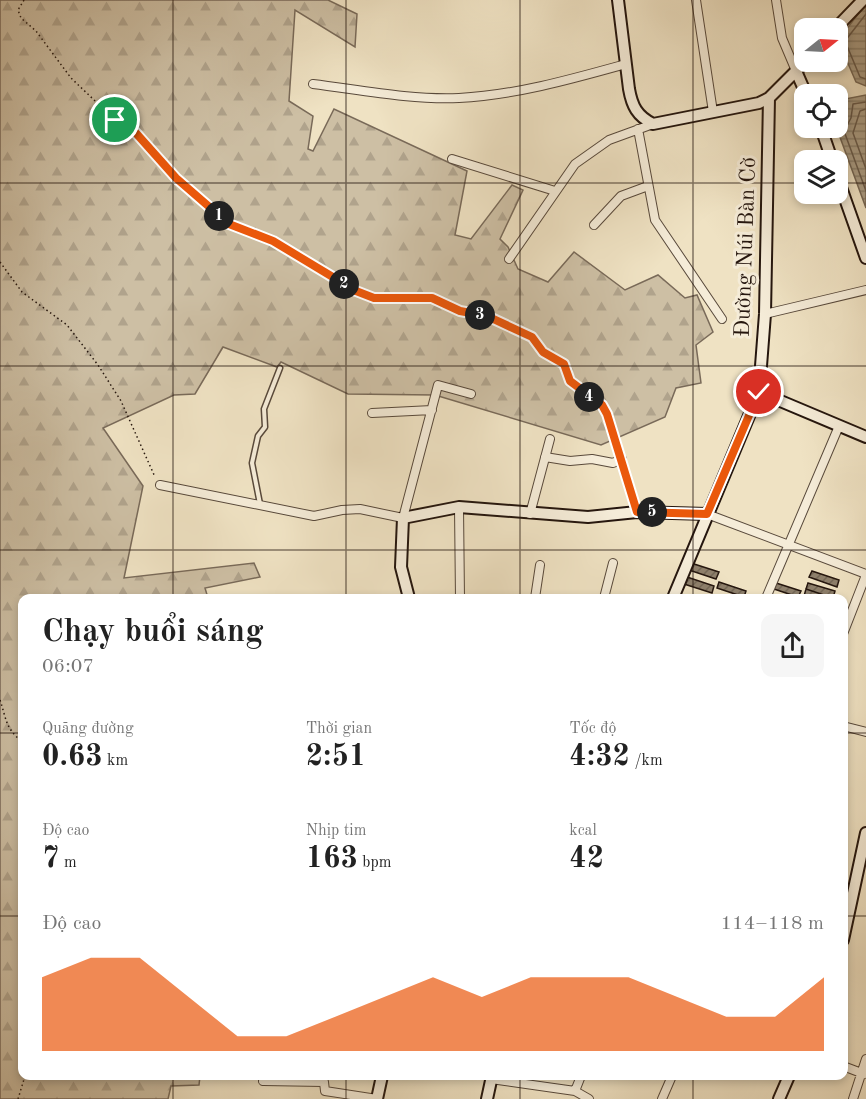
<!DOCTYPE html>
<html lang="vi">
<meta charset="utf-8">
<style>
body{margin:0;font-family:"Old Standard TT",serif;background:#f6f6f6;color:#222;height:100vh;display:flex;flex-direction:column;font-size:22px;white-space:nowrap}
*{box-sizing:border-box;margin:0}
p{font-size:20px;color:#767676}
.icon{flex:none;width:33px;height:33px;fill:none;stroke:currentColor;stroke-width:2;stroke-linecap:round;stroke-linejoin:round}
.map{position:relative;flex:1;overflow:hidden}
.drawer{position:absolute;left:18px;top:594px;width:830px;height:486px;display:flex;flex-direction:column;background:#fff;border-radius:12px;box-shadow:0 3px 9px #0003}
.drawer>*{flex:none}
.needle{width:39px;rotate:72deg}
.tools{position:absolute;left:794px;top:18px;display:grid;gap:12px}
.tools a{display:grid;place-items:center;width:54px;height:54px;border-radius:12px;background:#fff;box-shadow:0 3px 9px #0003;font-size:30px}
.pin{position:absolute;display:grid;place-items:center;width:51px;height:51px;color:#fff;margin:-26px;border:3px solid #fff;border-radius:50%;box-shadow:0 2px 6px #0007}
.km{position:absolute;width:30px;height:30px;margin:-15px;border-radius:50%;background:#222;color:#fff;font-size:16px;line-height:30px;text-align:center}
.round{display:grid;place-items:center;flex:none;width:63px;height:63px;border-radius:12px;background:#f6f6f6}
.head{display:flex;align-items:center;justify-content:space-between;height:102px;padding:0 24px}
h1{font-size:33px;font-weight:600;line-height:45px}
.metrics{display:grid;grid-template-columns:repeat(3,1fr);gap:9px;height:102px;padding:6px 24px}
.metrics div{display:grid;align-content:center}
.metrics b{font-size:30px;font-weight:600}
.metrics small{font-size:16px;font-weight:400}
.metrics p{font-size:16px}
.chart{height:168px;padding:12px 24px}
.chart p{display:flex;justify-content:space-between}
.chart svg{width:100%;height:108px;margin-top:6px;fill:#ea580c;opacity:.7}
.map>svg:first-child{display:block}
</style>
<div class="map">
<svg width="866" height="1099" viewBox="0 0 866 1099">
<defs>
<pattern id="forest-firs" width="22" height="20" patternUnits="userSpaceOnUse" patternTransform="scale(1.5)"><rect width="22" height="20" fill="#cdbfa4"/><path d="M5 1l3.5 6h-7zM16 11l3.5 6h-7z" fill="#b0a38c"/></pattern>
<pattern id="water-rules" width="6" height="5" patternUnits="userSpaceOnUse" patternTransform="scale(1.5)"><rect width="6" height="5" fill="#aa9d85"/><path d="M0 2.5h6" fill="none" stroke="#8a7f6b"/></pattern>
<pattern id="building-hatch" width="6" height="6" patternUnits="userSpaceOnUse" patternTransform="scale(1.5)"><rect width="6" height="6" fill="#8e806c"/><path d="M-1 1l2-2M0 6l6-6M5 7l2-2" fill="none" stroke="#746857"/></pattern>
</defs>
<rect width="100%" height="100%" fill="#efe2c3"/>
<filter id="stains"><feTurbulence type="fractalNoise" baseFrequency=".00333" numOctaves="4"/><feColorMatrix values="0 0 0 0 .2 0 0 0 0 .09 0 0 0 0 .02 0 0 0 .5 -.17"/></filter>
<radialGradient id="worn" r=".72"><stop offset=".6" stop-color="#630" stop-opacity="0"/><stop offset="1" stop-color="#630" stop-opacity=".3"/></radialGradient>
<path fill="url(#forest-firs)" stroke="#796a59" stroke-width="1.5" d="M0 0H328L357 14 355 47 295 10 289 101 313 116 308 149 313 151 334 109 467 171 455 235 471 239 512 185 523 190 500 239 508 247 518 269 548 282 574 252 625 290 658 275 685 298 697 295 713 332 696 345 701 383 676 388 665 417 601 445 435 395 348 394 281 362 277 367 223 347 195 394 174 395 103 428 143 486 124 578 254 563 260 577 205 588 208 598H22V1076H200L199 1085 171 1086 168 1099H0Z"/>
<path fill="url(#water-rules)" stroke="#756755" stroke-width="1.5" d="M866 4V86L856 82 838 40Z
M866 95V208L837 129 845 116V99Z"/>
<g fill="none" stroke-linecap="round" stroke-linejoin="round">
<path stroke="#685a4a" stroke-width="1.5" d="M866 14 845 41 860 77 866 79
M866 102 853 104 851 118 844 131 866 191
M866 109 860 111 853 133 866 169"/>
</g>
<path fill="url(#building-hatch)" stroke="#25160e" stroke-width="1.5" d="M691 563 719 572 716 579 689 570Z
M812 571 839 580 837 587 809 577Z
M687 577 714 586 712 593 684 584Z
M719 582 746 591 744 597 717 588Z
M773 582 801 591 798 597 771 588Z
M808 583 835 591 833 598 806 589Z
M806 589 833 598 804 596Z"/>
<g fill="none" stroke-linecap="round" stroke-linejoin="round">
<defs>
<path id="lane" d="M260 504 252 463 258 436 265 427 264 409 280 368"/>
<path id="street" d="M696 0 713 112
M776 0 782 38 796 71
M313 84C361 90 411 100 459 98 516 95 572 79 626 64
M638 129 655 220 722 319
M452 159 555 191
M594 225 621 196 648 186
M509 259 575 164 609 140 653 124
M765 314 866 290
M372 413 432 410
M545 457 570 461 592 459 613 463 622 459
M160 485 314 516 342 510 360 509 403 518 438 385 471 394
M459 507 460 598
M530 514 550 439
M707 514 866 574
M535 598 540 565
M604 598 613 563
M766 598 839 426
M843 634 866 575
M843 726 866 732
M843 1066 864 1074
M264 1076 263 1081 324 1082 325 1091 377 1099
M491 1079 575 1091 589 1099
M575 1091 581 1076
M662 1099 672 1076
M853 1099 866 1059"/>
<path id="secondary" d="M618 0 629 89C632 106 637 116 653 124L759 103 769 98
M836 28 863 0
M805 62 796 71 806 94
M821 128 832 160
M837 176 866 258
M759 392 866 437
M409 598 401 567 403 518 459 507 588 517 637 512 707 514
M673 598 759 392 765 314 769 98 796 71
M843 940 866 833
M377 1099 382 1076
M487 1099 492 1076
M779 1099 789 1076"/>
</defs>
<use href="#lane" stroke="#58493b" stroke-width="7"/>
<use href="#street" stroke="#58493b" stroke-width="10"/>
<use href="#secondary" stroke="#25160e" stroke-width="14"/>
<path stroke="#25160e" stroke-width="1.5" stroke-dasharray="1.5 3" stroke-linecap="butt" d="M24 0 18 10 21 18 36 31 71 78 115 120 135 132 176 178 229 224 273 241 355 291 374 298H432L460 311 487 316 532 337 543 352 564 364 570 381 602 405 607 414 619 450
M0 262 22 292 67 325 98 365 121 401 155 477
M625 469 634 502
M0 700C7 721 5 727 22 742
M18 1099 25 1076"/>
<use href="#lane" stroke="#f5ecd8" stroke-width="4"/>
<use href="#street" stroke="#f5ecd8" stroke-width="8"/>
<use href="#secondary" stroke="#f5ecd8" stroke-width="10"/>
</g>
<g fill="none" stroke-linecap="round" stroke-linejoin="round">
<defs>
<path id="route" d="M115 120 135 132 176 178 229 224 273 241 356 291 374 298H432L460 311 487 316 532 337 543 352 564 364 570 381 602 405 607 414 637 512 707 514 759 392"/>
</defs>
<use href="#route" stroke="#fff" stroke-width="12"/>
<use href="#route" stroke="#ea580c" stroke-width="8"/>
</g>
<path fill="none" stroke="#25160e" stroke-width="1.5" stroke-opacity="0.55" d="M173 0V598M346 0V598M520 0V598M693 0V598M0 183H804M837 183H866M0 366H866M0 550H866M0 733H22M843 733H866M0 916H22M843 916H866M173 1076V1099M346 1076V1099M520 1076V1099M693 1076V1099"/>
<g text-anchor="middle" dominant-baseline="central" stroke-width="6" stroke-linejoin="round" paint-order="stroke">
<g font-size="22" fill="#25160e" stroke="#f5ecd8">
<text transform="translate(746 247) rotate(-88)">Đường Núi Bàn Cờ</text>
</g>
</g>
<rect width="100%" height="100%" filter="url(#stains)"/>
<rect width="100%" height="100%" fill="url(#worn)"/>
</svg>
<div class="tools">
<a><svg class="needle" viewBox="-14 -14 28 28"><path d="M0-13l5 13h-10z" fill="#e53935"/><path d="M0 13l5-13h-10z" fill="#767676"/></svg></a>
<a><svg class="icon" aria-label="locate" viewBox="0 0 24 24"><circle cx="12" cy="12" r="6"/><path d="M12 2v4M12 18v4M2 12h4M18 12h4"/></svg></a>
<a><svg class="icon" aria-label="layers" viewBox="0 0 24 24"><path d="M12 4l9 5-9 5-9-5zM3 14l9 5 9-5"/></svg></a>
</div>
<div class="pin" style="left:115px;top:120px;background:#1e9e55"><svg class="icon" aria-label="arrive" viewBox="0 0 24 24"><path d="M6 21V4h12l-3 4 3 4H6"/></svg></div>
<div class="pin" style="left:759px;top:392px;background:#d93025"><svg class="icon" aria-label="check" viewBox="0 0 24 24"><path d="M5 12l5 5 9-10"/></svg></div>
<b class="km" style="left:219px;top:216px">1</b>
<b class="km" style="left:344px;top:284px">2</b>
<b class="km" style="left:480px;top:315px">3</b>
<b class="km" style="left:589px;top:397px">4</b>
<b class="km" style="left:652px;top:512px">5</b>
<section class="drawer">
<div class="head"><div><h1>Chạy buổi sáng</h1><p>06:07</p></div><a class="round"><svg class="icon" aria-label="share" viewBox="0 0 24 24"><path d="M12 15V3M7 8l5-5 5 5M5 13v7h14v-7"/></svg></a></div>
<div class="metrics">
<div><p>Quãng đường</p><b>0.63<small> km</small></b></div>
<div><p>Thời gian</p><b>2:51</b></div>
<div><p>Tốc độ</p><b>4:32<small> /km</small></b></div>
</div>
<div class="metrics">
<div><p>Độ cao</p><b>7<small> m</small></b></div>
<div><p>Nhịp tim</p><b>163<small> bpm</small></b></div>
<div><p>kcal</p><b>42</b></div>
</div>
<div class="chart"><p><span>Độ cao</span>114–118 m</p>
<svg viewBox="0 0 160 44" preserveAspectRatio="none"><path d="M0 44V14L10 6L20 6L30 22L40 38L50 38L60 30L70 22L80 14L90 22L100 14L110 14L120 14L130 22L140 30L150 30L160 14V44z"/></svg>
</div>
</section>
</div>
